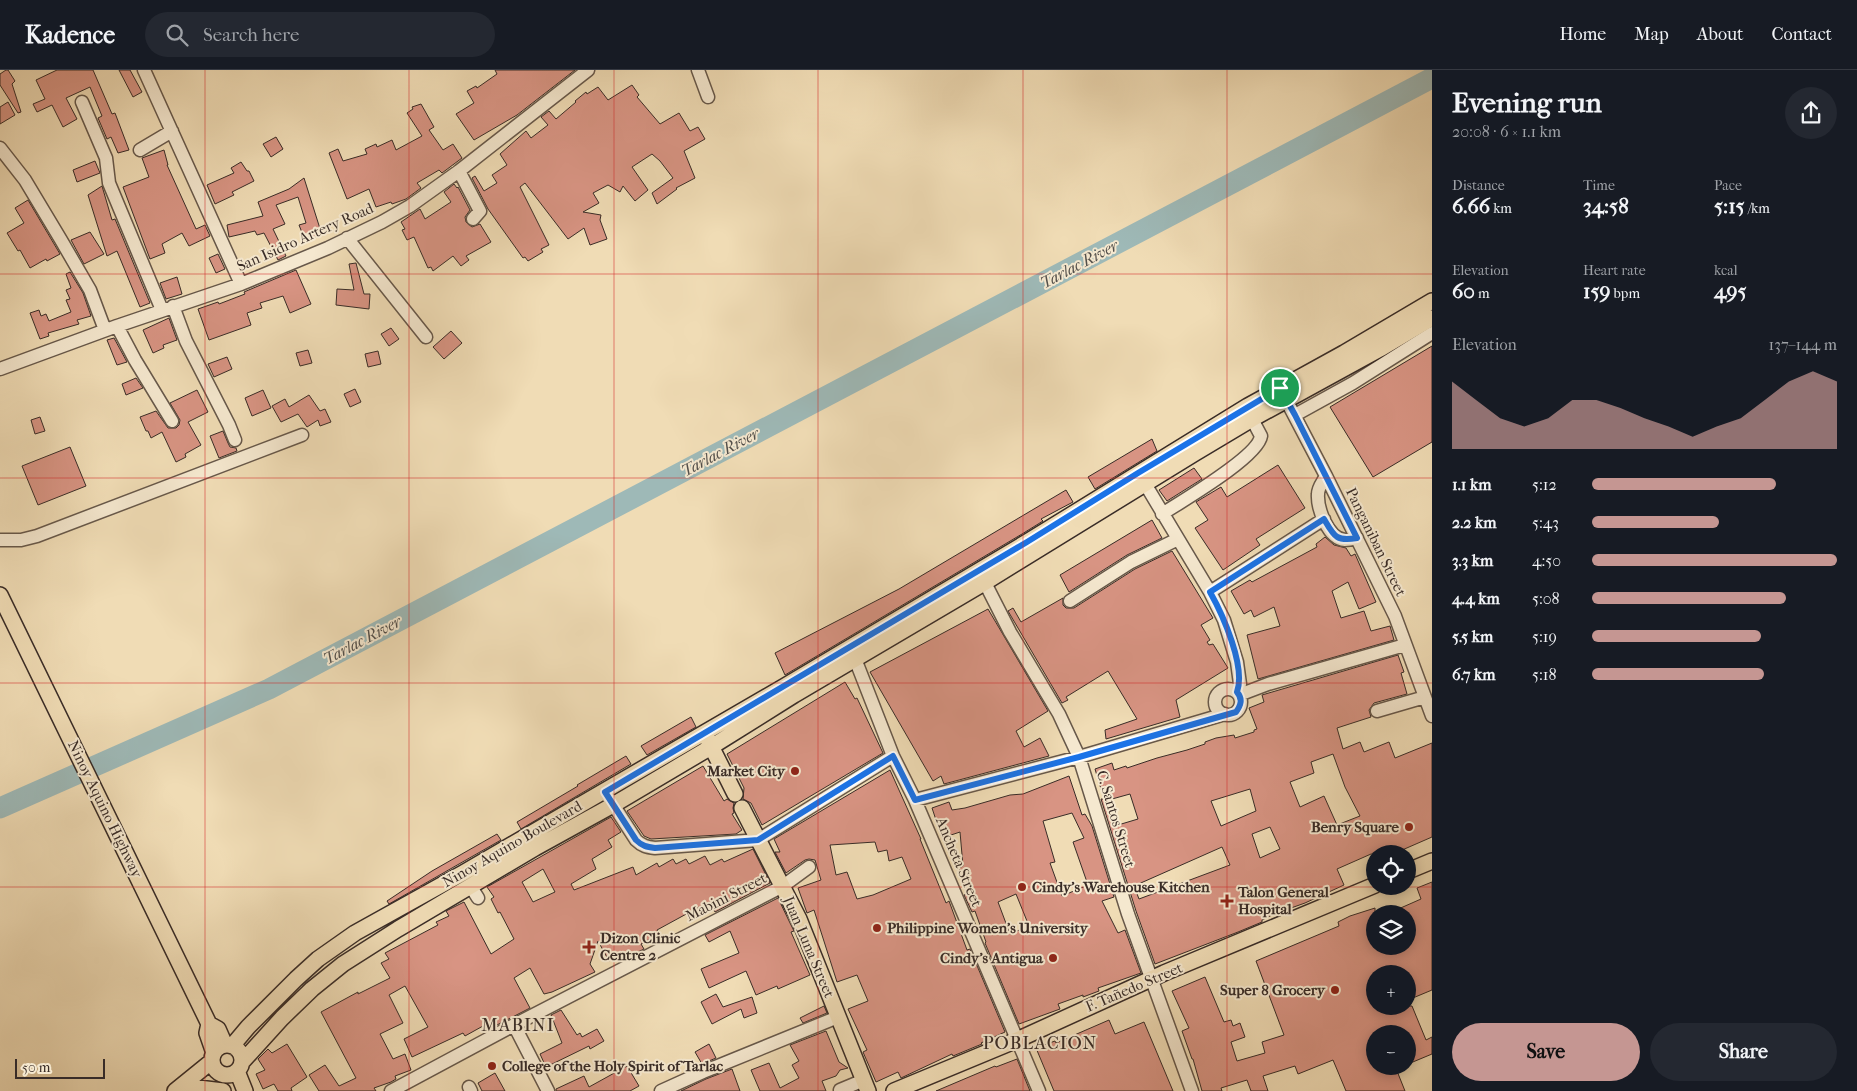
<!DOCTYPE html>
<meta charset="utf-8">
<style>
body{margin:0;font-family:"IM FELL French Canon",serif;background:#242831;color:#f1f3f6;height:100vh;display:flex;flex-direction:column;font-size:19px;white-space:nowrap}
*{box-sizing:border-box;margin:0}
p{font-size:16px;color:#9ea1a6}
.icon{flex:none;width:28px;height:28px;fill:none;stroke:currentColor;stroke-width:2;stroke-linecap:round;stroke-linejoin:round}
.map{position:relative;flex:1;overflow:hidden}
.side{display:flex;flex-direction:column;background:#171b24;width:425px}
.side>*{flex:none}
.tools{position:absolute;left:1366px;top:775px;display:grid;gap:10px}
.tools a{display:grid;place-items:center;width:50px;height:50px;border-radius:50%;background:#171b24;box-shadow:0 2px 12px #0003;font-size:25px}
.scale{position:absolute;left:15px;bottom:12px;width:90px;box-sizing:border-box;padding-left:5px;border:2px solid #392c27;border-top:0;font-size:14px;line-height:18px;white-space:nowrap;color:#392c27;-webkit-text-stroke:4px #f5e8cf;paint-order:stroke}
.pin{position:absolute;display:grid;place-items:center;width:42px;height:42px;color:#fff;margin:-21px;border:2px solid #fff;border-radius:50%;box-shadow:0 1px 5px #0007}
.round{display:grid;place-items:center;flex:none;width:52px;height:52px;border-radius:26px;background:#242831}
.headline{display:flex;align-items:center;justify-content:space-between;height:85px;padding:0 20px}
h1{font-size:28px;font-weight:700;line-height:38px}
.metrics{display:grid;grid-template-columns:repeat(3,1fr);gap:8px;height:85px;padding:5px 20px}
.metrics div{display:grid;align-content:center}
.metrics b{font-size:21px;font-weight:700}
.metrics small{font-size:14px;font-weight:400}
.metrics p{font-size:14px}
.chart{height:140px;padding:10px 20px}
.chart p{display:flex;justify-content:space-between}
.chart svg{width:100%;height:90px;margin-top:5px;fill:#c59692;opacity:.7}
.action{display:flex;gap:10px;margin-top:auto;padding:10px 20px}
.action a{flex:1;height:58px;border-radius:30px;background:#c59692;color:#111;font-size:20px;font-weight:700;line-height:58px;text-align:center}
.action a+a{background:#242831;color:#f1f3f6}
ul{padding:0 20px;list-style:none;font-size:16px}
li{display:grid;grid-template-columns:80px 60px 1fr;align-items:center;height:38px}
li i{height:12px;border-radius:6px;background:#c59692}
header{display:flex;align-items:center;gap:30px;box-sizing:border-box;height:70px;padding:0 25px;background:#171b24;border-bottom:1px solid #363941}
header strong{font-size:24px}
nav{display:flex;gap:28px;margin-inline-start:auto;font-size:18px}
.search{width:350px;height:45px;background:#242831;display:flex;align-items:center;gap:12px;box-sizing:border-box;padding:0 18px;border-radius:28px;color:#9ea1a6;font-size:19px}
main{display:flex;flex:1;min-height:0}
.map>svg:first-child{display:block}
</style>
<header>
<strong>Kadence</strong>
<div class="search"><svg class="icon" aria-label="search" viewBox="0 0 24 24"><circle cx="10" cy="10" r="6"/><path d="M15 15l6 6"/></svg>Search here</div>
<nav><a>Home</a><a>Map</a><a>About</a><a>Contact</a></nav>
</header>
<main>
<div class="map">
<svg width="1432" height="1021" viewBox="0 0 1432 1021">
<rect width="100%" height="100%" fill="#f0dcb5"/>
<filter id="stains"><feTurbulence type="fractalNoise" baseFrequency=".004" numOctaves="4"/><feColorMatrix values="0 0 0 0 .2 0 0 0 0 .09 0 0 0 0 .02 0 0 0 .5 -.17"/></filter>
<radialGradient id="worn" r=".72"><stop offset=".6" stop-color="#630" stop-opacity="0"/><stop offset="1" stop-color="#630" stop-opacity=".3"/></radialGradient>
<g fill="none" stroke-linecap="round" stroke-linejoin="round">
<path stroke="#9eb9b7" stroke-width="21" d="M0 738 269 619 1432 8"/>
</g>
<path fill="#d89483" stroke="#392c27" fill-rule="evenodd" d="M6 0H8L15 11 12 14 21 42 18 43 0 15V4Z
M57 0H93L112 44 115 43 129 80 118 83 111 67 107 69 98 48 102 46 90 17 66 28 77 49 63 57 52 35 37 42 33 34 45 29 36 10Z
M119 0H130L142 22 133 27Z
M495 0H575L517 45 474 70 456 44 474 33 467 21 476 16 477 18 497 4Z
M632 15 639 25 637 27 660 54 679 43 690 61 698 57 705 69 684 81 695 108 676 118 677 119 657 134 652 123 673 108 660 91 652 84 632 97 648 120 635 131 623 116 620 122 608 115 593 123 599 133 583 142 601 145 600 150 607 169 590 175 584 158 568 169 525 113 520 117 549 175 541 179 543 182 528 191 525 187 523 188 488 139 472 108 475 106 484 121 497 113 492 105 507 95 500 84 526 61 531 68 548 55 541 47 549 41 556 49 576 32 575 31 586 22 587 24 598 17 608 30Z
M8 32 15 45 0 54V37Z
M421 34 434 57 429 60 443 80 453 74 462 88 442 103 439 100 417 113 421 118 406 129 392 134 391 132 376 137 369 119 347 129 329 83 338 79 343 91 367 84 365 79 376 74 377 77 392 70 396 80 422 66 407 43 413 39 412 37Z
M276 67 283 79 271 87 263 74Z
M164 80 168 95H167L196 159 205 155 210 166 189 176 182 163 162 174 165 183 150 189 123 117 149 107 142 88Z
M95 91 100 103 77 112 73 100Z
M241 92 247 101H249L254 111 232 122 234 125 215 134 207 115 234 103 231 98Z
M304 108 322 165 305 170 299 155 306 153 298 127 276 135 285 154 273 159 286 186 278 190 264 163 257 165 255 161 229 167 227 155 263 146 258 132 289 119Z
M454 114 457 118 458 117 470 140 465 147 466 152 472 157 480 154 491 172 466 186 469 190 461 196 453 186 433 201 431 197 428 198 414 167 407 170 402 160 405 159 401 152 420 139 425 149 451 132 444 122Z
M102 116 112 150 115 149 150 233 140 237 117 181 107 186 88 125Z
M28 130 60 184 47 191 46 189 30 198 20 180 18 181 7 163 24 153 15 138Z
M90 162 104 184 84 194 71 170Z
M218 184 225 199 216 203 209 188Z
M356 193 364 224H370L369 239 336 235 337 219 354 220 349 194Z
M296 200 311 234 290 243 283 226 260 233 262 238 247 243 251 255 209 270 198 239 218 232 219 234 245 224 244 222Z
M70 202 83 223 91 246 77 250 79 254 48 263 49 266 40 269 30 243 39 240 41 246 46 244 49 251 71 242 66 230 70 229 66 220 71 218 66 204Z
M177 207 182 224 166 229 160 213Z
M169 248 177 270 163 275 164 278 153 283 143 260Z
M391 258 399 269 389 276 381 264Z
M451 261 462 273 444 289 433 277Z
M114 268 127 292 117 295 107 270Z
M1432 276V372L1373 407 1330 337Z
M308 280 312 293 300 296 296 283Z
M378 281 381 294 368 297 365 284Z
M227 287 232 299 214 307 208 294Z
M136 308 143 318 126 325 122 314Z
M355 319 361 332 350 337 344 324Z
M197 320 208 342 188 352 201 375 185 384 186 387 176 392 162 362 151 368 148 361H146L140 347 156 341 168 358H176L179 355 180 350 170 333Z
M263 320 271 338 252 346 245 328Z
M309 325 320 341 325 339 331 352 320 356 318 350 307 357 298 344 281 352 272 336 285 329 289 337Z
M40 347 45 361 35 364 31 350Z
M223 361 228 373 230 377 236 378 237 381 219 388 210 366Z
M1152 369 1157 381 1095 419 1088 407Z
M70 377 86 416 38 435 22 396Z
M1278 395 1305 438 1256 469 1260 475 1223 500 1195 458 1208 450 1196 432 1221 417 1227 427Z
M1194 398 1202 409 1167 431 1159 420Z
M1066 420 1073 432 1041 449 1043 451 1022 464 785 605 775 583 899 519Z
M1152 450 1162 468 1127 485 1069 522 1060 505Z
M1325 467 1334 475 1346 478 1351 486 1355 484 1376 532 1359 539 1348 512 1332 521 1341 548 1364 541 1371 561 1390 556 1394 570 1258 609 1247 565 1280 556 1274 537 1254 547 1251 540 1244 544 1231 521 1250 510 1252 512 1317 477 1316 474Z
M1172 481 1213 548 1201 555 1210 570 1207 572 1209 575 1213 574 1228 598 1176 630 1180 647 1106 669 1105 660 1137 649 1108 601 1066 627 1068 630 1062 633 1008 541 1013 538 1021 552 1063 528V535L1066 538H1074L1135 499Z
M988 539 1048 641 1016 661 1024 677 1040 668 1049 686 944 714 941 706 933 711 870 602Z
M1398 585 1404 602 1401 603 1407 624 1374 633 1369 640 1371 647 1337 658 1343 679 1360 672 1364 682 1389 672 1395 688 1432 673V767L1393 784H1371L1337 799 1344 815 1305 833 1291 838 1290 836 1262 850V852L1238 862 1155 894 1136 841 1101 729H1104L1095 699 1112 693 1114 700 1126 696 1127 698 1157 688 1187 680 1205 674V672L1216 668 1234 665 1235 668 1254 662V660L1257 659 1249 638 1264 632 1262 625ZM1333 684 1345 717 1360 746 1337 755 1324 726 1300 737 1290 712 1314 703 1311 692ZM1250 719 1256 741 1221 756 1211 731ZM1130 724 1138 749 1118 755 1112 729ZM1270 757 1280 779 1260 788 1252 764ZM1222 777 1230 795 1139 829 1134 816Z
M845 612 855 629 857 628 883 683 762 755 751 733 743 729 744 718 727 684Z
M691 647 696 657 647 685 641 676Z
M626 686 631 694 521 759 517 752 578 716 577 715Z
M703 696 724 731 727 729 734 733 733 738 734 743 732 744 742 760 736 764 651 769 644 766 627 741Z
M890 700 921 769H920L946 833 949 831 967 880 970 879 1005 962 981 973 982 974 953 986 952 984 901 1008 898 1002 876 1012 863 982 867 980 848 939 868 931 857 905 837 912 814 840 807 843 798 818 821 810 815 790 809 789 805 790 786 803 775 782H780L774 769ZM875 772 878 782 887 780 889 791 902 787 911 809 873 825 857 829 847 802 836 805 830 775Z
M1069 706 1082 745 1085 744 1092 756 1114 827 1102 831 1118 863 1125 860 1141 903 1098 918 1099 921 1083 927V925L1058 934 1060 939 1019 954 985 873 986 872 975 841 972 842 964 825 970 823 959 798 963 796 960 762 942 768 932 738 949 732 952 740 965 738 1010 725 1023 724ZM1072 743 1084 768 1073 772 1088 815 1062 826 1050 793 1055 792 1043 751ZM1016 824 1029 856 1010 864 998 832Z
M611 747 621 762 608 770 612 777 592 789 596 799 571 814 574 820 633 797 636 805 657 793 659 797 673 789 676 794 686 789 689 794 705 786 710 795 722 789 724 792 753 779 770 813 715 842 713 838 704 842 701 836 657 860 659 864 641 874 644 879 618 892 615 887 609 891 598 871 590 894 595 902 552 922 544 924 530 898 514 908 530 938 495 956 492 951 465 966 463 963 412 987 404 969 428 957 405 916 389 925 403 953 380 964 393 989 405 984 411 1000 395 1006 396 1009 391 1012 374 1018 376 1021H319L309 1005 325 995 339 1016 356 1008 321 942 358 922V924L390 908 381 893 389 889 385 883 438 855 436 852 449 846 446 841 464 832 491 884 514 869 500 842 498 843 491 829 494 827 487 817ZM543 799 555 822 533 832 522 812Z
M497 764 501 770 389 834 387 831 432 801Z
M1432 812V920L1408 930V904H1375V936H1412L1426 970 1432 967V984L1408 994V964H1375V996H1395L1405 1021H1346L1333 990 1298 1004 1295 996 1263 1006 1268 1021H1251L1247 1010 1221 1018 1222 1021H1202L1193 989H1192L1182 961 1189 958 1172 921 1205 907 1224 952 1231 950 1233 956 1240 953 1245 967 1231 972 1237 991 1265 983 1262 972 1284 965 1256 891 1339 856 1338 852 1350 846 1375 838V876H1408V844H1387L1421 829 1417 818Z
M778 828 790 853 794 861 791 862 810 905 778 919 777 916 756 925 746 901 709 918 701 899 739 883 730 861 709 872 705 865Z
M716 924 723 937 752 927 757 943 744 948 741 939 712 954 701 932Z
M824 936 827 943 803 953 800 948Z
M561 940 577 965 580 963 582 967 597 959 604 971 590 979 589 976 546 997 540 984 562 973 551 945Z
M1109 950 1115 964 1144 952 1173 1021H1054L1036 978 1055 971 1056 973Z
M826 961 839 992 848 998 840 1000 836 1006 822 1011 826 1021H760L751 1000 769 993 780 1018 799 1008 792 995 799 991 790 975Z
M287 974 307 1007 291 1018 292 1021H278L274 1014 263 1019 256 1004 265 1000 258 989 268 979 272 983Z
M709 974 716 988 702 994 695 982Z
M1017 989 1030 1021H936L995 996 996 997Z
M627 996 639 1016 630 1021H556V1019L584 1006 589 1017Z
M732 999 740 1021H681L706 1009Z
M495 1003 505 1021H482L478 1013Z"/>
<g fill="none" stroke-linecap="round" stroke-linejoin="round">
<defs>
<path id="minor" d="M144 0 241 214
M698 0 708 27
M82 32 106 88 109 113 162 240
M0 78 25 110 61 170 90 220 105 260
M140 80 172 61
M459 101 480 141 473 149
M347 168 426 267
M173 236 186 271 229 355 235 370
M117 256 135 290 172 351
M0 299 117 256 241 214 328 178 382 152 410 136 459 101 588 0
M1282 322 1326 406 1395 546 1432 646
M1295 345 1353 313 1432 263
M1326 406C1323 412 1318 417 1318 424 1317 438 1328 469 1345 470 1348 470 1353 469 1357 468
M1141 407 1210 522 1224 550 1237 592 1240 614 1237 622
M1162 444C1182 431 1258 387 1261 366L1252 349
M0 470H21L37 466 302 365
M981 505 1010 562 1059 644 1079 687 1128 844 1192 1021
M1210 522 1324 449
M1070 531 1131 492 1178 469
M852 581 893 686 915 730 1039 1021
M1215 632a13 13 0 1 1 26 0a13 13 0 1 1-26 0Z
M1239 625 1268 614 1405 575
M1377 641 1425 627
M605 722 636 770C642 776 647 777 655 778L758 770 893 686
M915 730 1079 687 1225 644
M471 817 478 828
M514 955 548 1021
M469 1017 471 1021
M840 1020 864 1010
M391 1021 514 955 783 816 809 797
M661 1021 703 1002 838 947"/>
<path id="major" d="M0 525 209 954 218 959 225 975
M707 668 735 724
M742 738 799 849 868 1021
M1408 801 1432 791
M209 954 207 963 214 983
M212 990a15 15 0 1 1 30 0a15 15 0 1 1-30 0Z
M232 976 248 957 296 909 318 889 355 863 463 803 785 616 1027 472 1248 336 1344 283 1432 231
M242 992 282 948 312 919 343 894 398 859 535 778 613 735 711 677 794 625 984 513 1195 383 1252 349 1380 279 1432 248
M237 1001 245 1021
M182 1016 223 1021
M175 1021 212 991
M894 1021 1017 970 1164 903 1375 815"/>
</defs>
<use href="#minor" stroke="#67584a" stroke-width="15"/>
<use href="#major" stroke="#392c27" stroke-width="18"/>
<use href="#minor" stroke="#f5e8cf" stroke-width="12"/>
<use href="#major" stroke="#f0dcb5" stroke-width="15"/>
</g>
<g fill="none" stroke-linecap="round" stroke-linejoin="round">
<defs>
<path id="route" d="M1280 318 1295 345 1357 468C1336 472 1334 466 1324 449L1210 522C1223 545 1246 597 1237 622 1243 629 1241 635 1236 642L1079 687 915 730 893 686 758 770 655 778C647 777 642 776 636 770L605 722 1027 472 1138 403Z"/>
</defs>
<use href="#route" stroke="#fff" stroke-width="10"/>
<use href="#route" stroke="#1a73e8" stroke-width="6"/>
</g>
<path fill="none" stroke="#d62828" stroke-width="1" stroke-opacity="0.55" d="M205 0V1021M409 0V1021M614 0V1021M818 0V1021M1023 0V1021M1227 0V1021M0 204H1432M0 408H1432M0 613H1432M0 817H1432"/>
<g fill="#8f2418" stroke="#f5e8cf" stroke-width="2">
<circle cx="795" cy="701" r="5"/>
<circle cx="1409" cy="757" r="5"/>
<circle cx="1022" cy="817" r="5"/>
<path d="M1224.5 823.5h5v5h5v5h-5v5h-5v-5h-5v-5h5z"/>
<circle cx="877" cy="858" r="5"/>
<path d="M586.5 869.5h5v5h5v5h-5v5h-5v-5h-5v-5h5z"/>
<circle cx="1053" cy="888" r="5"/>
<circle cx="1335" cy="920" r="5"/>
<circle cx="492" cy="996" r="5"/>
</g>
<g text-anchor="middle" dominant-baseline="central" stroke-width="4" stroke-linejoin="round" paint-order="stroke">
<g font-size="15" fill="#392c27" stroke="#f5e8cf">
<text transform="translate(305 167) rotate(-24)">San Isidro Artery Road</text>
<text transform="translate(1376 472) rotate(64)">Panganiban Street</text>
<text transform="translate(105 739) rotate(64)">Ninoy Aquino Highway</text>
<text transform="translate(1116 749) rotate(73)">C. Santos Street</text>
<text transform="translate(512 774) rotate(-30)">Ninoy Aquino Boulevard</text>
<text transform="translate(959 792) rotate(67)">Ancheta Street</text>
<text transform="translate(726 827) rotate(-27)">Mabini Street</text>
<text transform="translate(809 877) rotate(67)">Juan Luna Street</text>
<text transform="translate(1134 917) rotate(-23)">F. Tañedo Street</text>
</g>
<g font-size="15" font-weight="bold" fill="#392c27" stroke="#f5e8cf" text-anchor="start">
<text x="785" y="701" text-anchor="end">Market City</text>
<text x="1399" y="757" text-anchor="end">Benry Square</text>
<text x="1032" y="817">Cindy's Warehouse Kitchen</text>
<text x="1238" y="822">Talon General<tspan x="1238" dy="17">Hospital</tspan></text>
<text x="887" y="858">Philippine Women's University</text>
<text x="600" y="868">Dizon Clinic<tspan x="600" dy="17">Centre 2</tspan></text>
<text x="1043" y="888" text-anchor="end">Cindy's Antigua</text>
<text x="1325" y="920" text-anchor="end">Super 8 Grocery</text>
<text x="502" y="996">College of the Holy Spirit of Tarlac</text>
</g>
<g font-size="16" font-style="italic" fill="#524f4b" stroke="#f5e8cf">
<text transform="translate(1079 194) rotate(-28)">Tarlac River</text>
<text transform="translate(720 382) rotate(-28)">Tarlac River</text>
<text transform="translate(362 570) rotate(-28)">Tarlac River</text>
</g>
<g font-size="18" letter-spacing="1" fill="#392c27" stroke="#f5e8cf">
<text x="518" y="955">MABINI</text>
<text x="1040" y="973">POBLACION</text>
</g>
</g>
<rect width="100%" height="100%" filter="url(#stains)"/>
<rect width="100%" height="100%" fill="url(#worn)"/>
</svg>
<div class="tools">
<a><svg class="icon" aria-label="locate" viewBox="0 0 24 24"><circle cx="12" cy="12" r="6"/><path d="M12 2v4M12 18v4M2 12h4M18 12h4"/></svg></a>
<a><svg class="icon" aria-label="layers" viewBox="0 0 24 24"><path d="M12 4l9 5-9 5-9-5zM3 14l9 5 9-5"/></svg></a>
<a>+</a>
<a>−</a>
</div>
<div class="scale">50 m</div>
<div class="pin" style="left:1280px;top:318px;background:#1e9e55"><svg class="icon" aria-label="arrive" viewBox="0 0 24 24"><path d="M6 21V4h12l-3 4 3 4H6"/></svg></div>
</div>
<section class="side">
<div class="headline"><div><h1>Evening run</h1><p>20:08 · 6 × 1.1 km</p></div><a class="round"><svg class="icon" aria-label="share" viewBox="0 0 24 24"><path d="M12 15V3M7 8l5-5 5 5M5 13v7h14v-7"/></svg></a></div>
<div class="metrics">
<div><p>Distance</p><b>6.66<small> km</small></b></div>
<div><p>Time</p><b>34:58</b></div>
<div><p>Pace</p><b>5:15<small> /km</small></b></div>
</div>
<div class="metrics">
<div><p>Elevation</p><b>60<small> m</small></b></div>
<div><p>Heart rate</p><b>159<small> bpm</small></b></div>
<div><p>kcal</p><b>495</b></div>
</div>
<div class="chart"><p><span>Elevation</span>137–144 m</p>
<svg viewBox="0 0 160 44" preserveAspectRatio="none"><path d="M0 44V11L10 20L20 29L30 33L40 29L50 20L60 20L70 24L80 29L90 33L100 38L110 33L120 29L130 20L140 11L150 6L160 11V44z"/></svg>
</div>
<ul>
<li><b>1.1 km</b>5:12<i style="width:75%"></i></li>
<li><b>2.2 km</b>5:43<i style="width:52%"></i></li>
<li><b>3.3 km</b>4:50<i style="width:100%"></i></li>
<li><b>4.4 km</b>5:08<i style="width:79%"></i></li>
<li><b>5.5 km</b>5:19<i style="width:69%"></i></li>
<li><b>6.7 km</b>5:18<i style="width:70%"></i></li>
</ul>
<div class="action"><a>Save</a><a>Share</a></div>
</section>
</main>
